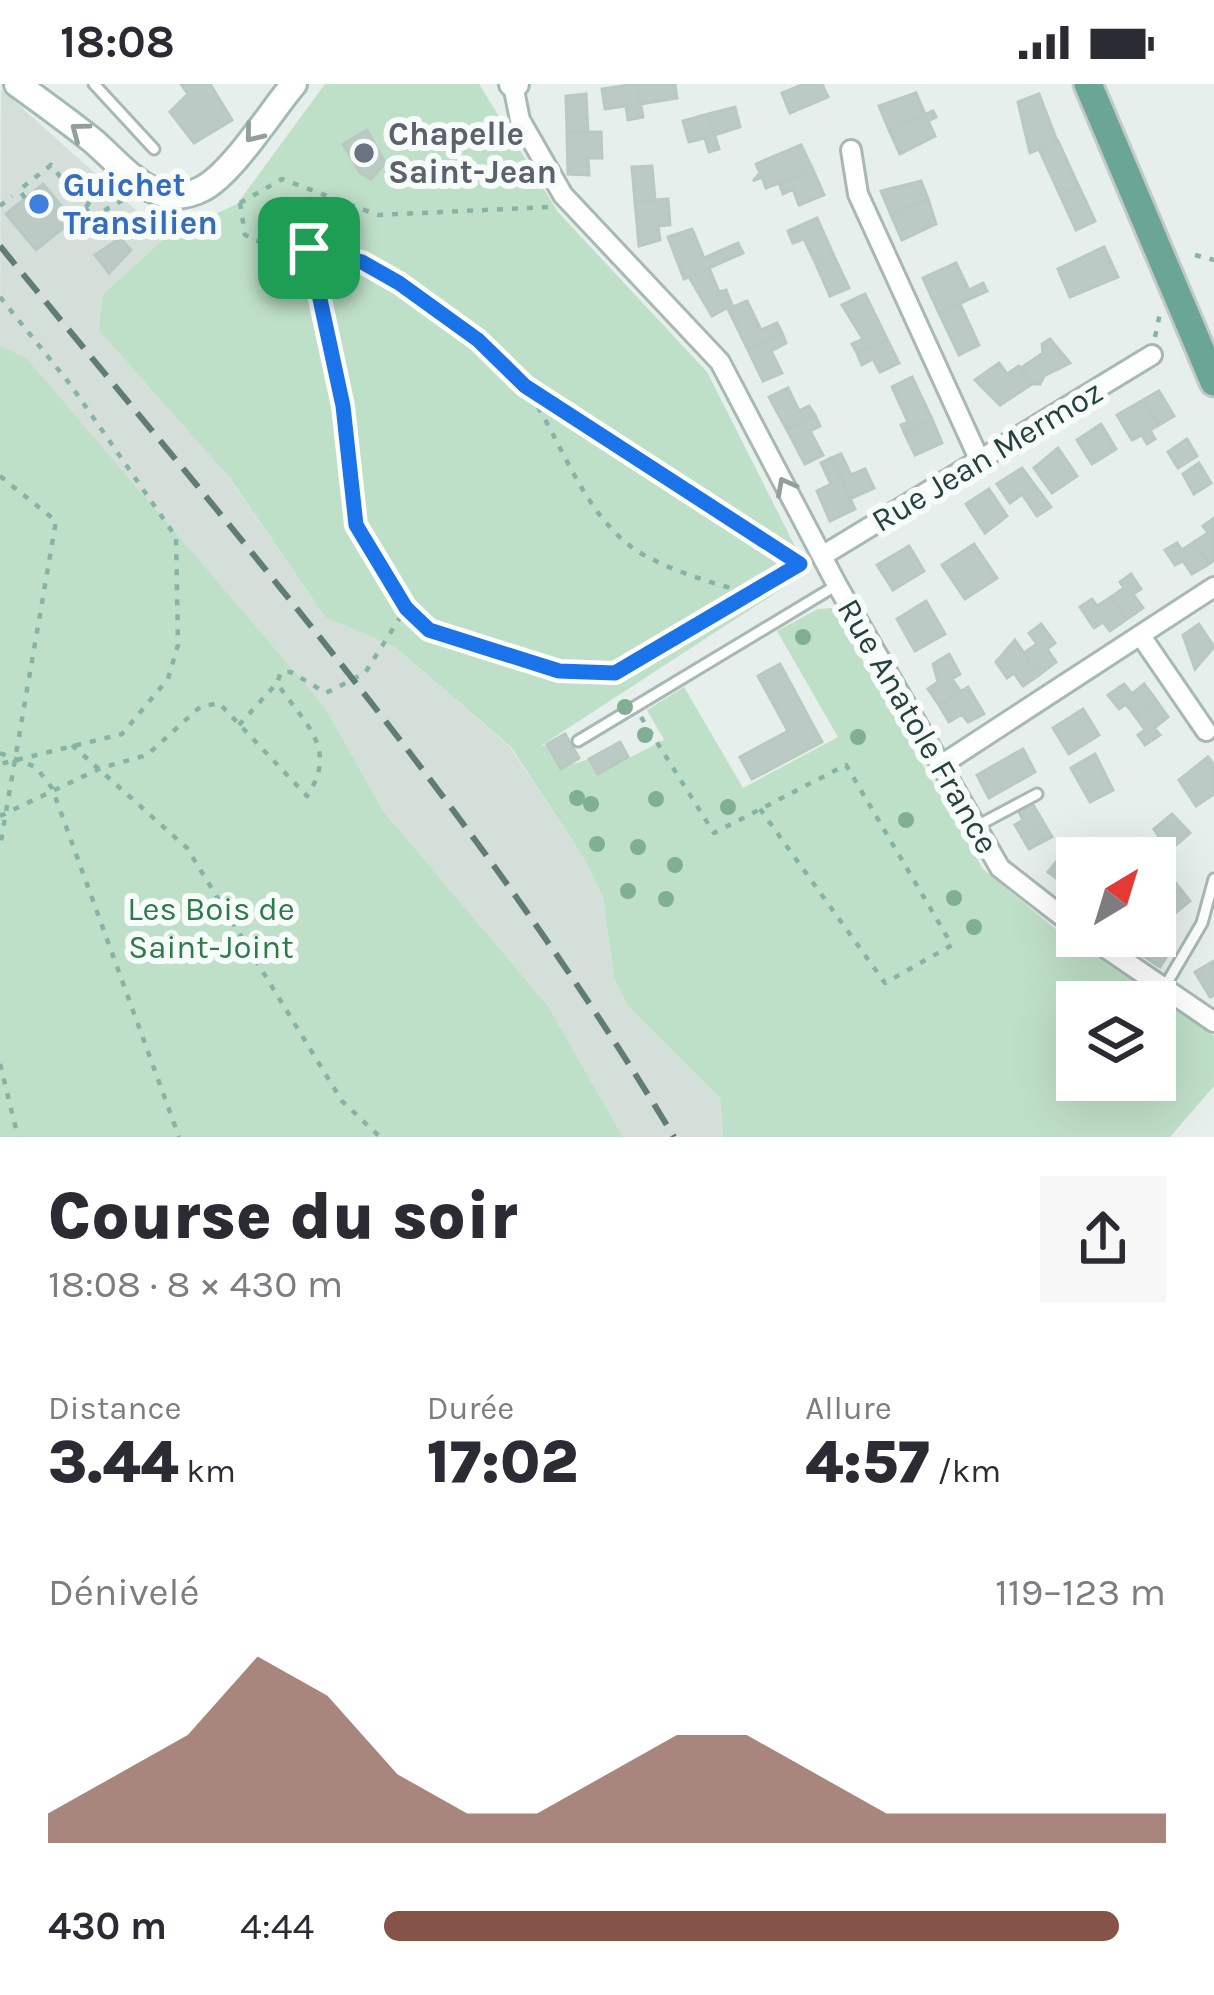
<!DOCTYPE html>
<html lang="fr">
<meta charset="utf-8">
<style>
body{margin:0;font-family:Karla,sans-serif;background:#f7f7f7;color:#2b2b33;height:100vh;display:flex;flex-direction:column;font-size:45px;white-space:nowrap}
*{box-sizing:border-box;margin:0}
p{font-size:39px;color:#7c7c81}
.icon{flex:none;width:66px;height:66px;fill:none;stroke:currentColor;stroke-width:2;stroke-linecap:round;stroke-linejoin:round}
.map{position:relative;height:1053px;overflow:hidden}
.sheet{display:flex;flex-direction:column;background:#fff;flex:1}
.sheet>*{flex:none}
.needle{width:78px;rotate:38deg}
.fabs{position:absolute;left:1056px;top:753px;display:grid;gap:24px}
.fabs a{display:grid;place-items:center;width:120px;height:120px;border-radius:0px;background:#fff;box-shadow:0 12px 48px #0002;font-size:60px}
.pin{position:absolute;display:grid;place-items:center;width:102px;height:102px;color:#fff;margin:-51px;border-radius:24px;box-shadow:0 6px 18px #0006}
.round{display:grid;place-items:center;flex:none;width:126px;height:126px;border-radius:0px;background:#f7f7f7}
.head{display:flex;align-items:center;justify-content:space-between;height:204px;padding:0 48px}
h1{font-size:66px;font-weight:800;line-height:90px}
.metrics{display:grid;grid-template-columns:repeat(3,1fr);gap:18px;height:204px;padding:12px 48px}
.metrics div{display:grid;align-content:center}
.metrics b{font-size:60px;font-weight:800}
.metrics small{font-size:33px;font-weight:400}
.metrics p{font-size:33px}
.chart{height:336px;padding:24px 48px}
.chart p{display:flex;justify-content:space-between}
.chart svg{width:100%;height:216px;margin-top:12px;fill:#855347;opacity:.7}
ul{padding:0 48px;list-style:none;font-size:39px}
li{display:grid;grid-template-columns:192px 144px 1fr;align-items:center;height:90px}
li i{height:30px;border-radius:15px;background:#855347}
.status{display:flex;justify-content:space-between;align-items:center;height:84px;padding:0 60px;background:#fff;direction:ltr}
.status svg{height:33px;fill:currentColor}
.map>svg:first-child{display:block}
</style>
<div class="status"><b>18:08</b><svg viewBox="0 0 49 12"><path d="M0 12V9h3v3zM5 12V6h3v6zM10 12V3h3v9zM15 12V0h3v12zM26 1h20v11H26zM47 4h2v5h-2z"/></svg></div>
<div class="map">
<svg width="1214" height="1053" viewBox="0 0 1214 1053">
<rect width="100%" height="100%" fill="#e6efeb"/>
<path fill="#d4dfda" d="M1 5 166 153 103 210 325 533 395 563 510 663 585 776 603 814 614 894 628 922 720 1014 723 1053H623L548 922 384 728 324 622 26 275 0 262Z"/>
<path fill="#bfe0c8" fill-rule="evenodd" d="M325 0H479L558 128 707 288 808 488 539 663 547 660 561 684 589 675 598 690 664 656 647 626 684 603 743 704 838 653 777 547 818 525 832 524 983 785 1058 847 1214 952V1002L1170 1053H723L720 1014 628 922 614 894 603 814 585 776 511 663 395 563 325 533 230 394 99 246 103 210 166 153 237 120ZM1077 918H1155V996H1077Z
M0 262 26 274 324 622 384 728 548 922 623 1053H0Z"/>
<path fill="#bbcac4" stroke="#b8c9c2" stroke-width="3" d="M181 0H210L232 36 194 59 170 28 188 10Z
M637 0H675L677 14 641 20Z
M637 0 643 33 628 36 626 22 605 25 602 5Z
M804 0H822L828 13 790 29 782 9Z
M916 9 925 30 889 46 879 22Z
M586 10 588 48 567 49 566 12Z
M1039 10 1057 57 1030 69 1018 18Z
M735 23 740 43 714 51 708 30Z
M933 27 936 33 928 37 935 52 900 70 889 46Z
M708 30 719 65 709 68 705 54 689 58 683 37Z
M367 46 385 79 371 95 360 89 343 60Z
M588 48H601L602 74H588L589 91 568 90 567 49Z
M1058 57 1079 103 1060 111 1039 65Z
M801 61 813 86 766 104 762 93 753 97 760 89 756 80Z
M652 82 655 116 635 118 632 83Z
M813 86 824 111 799 121 793 105 783 110 779 99Z
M921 97 928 115 891 131 881 107Z
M43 100 73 136 36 166 6 130Z
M1079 103 1095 137 1076 146 1060 111Z
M668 115 670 141 658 142 660 156 639 162 635 118Z
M928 115 936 140 902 156 891 131Z
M817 134 833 170 815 178 804 155 793 159 788 147Z
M692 145 704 174 738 159 743 169 684 195 668 153Z
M120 154 131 166 109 189 95 171Z
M1104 163 1118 193 1070 213 1058 185Z
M833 170 849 204 830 212 815 178Z
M956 179 969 206 983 199 987 207 939 229 923 194Z
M709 184 719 208 726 206 732 221 712 232 689 193Z
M865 210 887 255 857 269 852 260 863 255 842 221Z
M747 217 761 246 777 239 782 249 748 266 728 225Z
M960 220 979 261 959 271 939 229Z
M782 249 786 259 771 267 782 289 763 297 748 266Z
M887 255 899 279 880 288 873 275 862 281 857 269Z
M1050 255 1070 279 1044 292 1040 300H1032L1021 284 1043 269 1042 260Z
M999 279 1007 290 1019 282 1032 300 1000 321 975 296Z
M912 293 932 335 904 348 901 341 908 338 892 303Z
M788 304 799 327 809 322 815 331 787 346 769 313Z
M1159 307 1174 332 1159 341 1143 316Z
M1143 316 1159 341 1150 346 1155 355 1147 360 1142 351 1132 356 1117 331Z
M815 331 820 342 810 347 823 371 805 380 787 346Z
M932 335 942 359 915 371 904 348Z
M1101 340 1116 365 1092 380 1077 356Z
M1187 355 1197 372 1178 384 1168 368Z
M1058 364 1077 392 1052 409 1034 384Z
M841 370 851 391 865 385 874 404 850 415 831 374Z
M831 374 855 425 830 437 817 407 831 400 821 379Z
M1199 379 1211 399 1194 410 1183 390Z
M1022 384 1051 423 1037 432 1022 410 1010 419 997 400Z
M989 405 1007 432 985 449 966 420Z
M1214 434V476L1209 480 1194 458 1208 449 1203 442Z
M1194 458 1209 480 1192 490 1183 477 1175 481 1165 466 1177 459 1182 466Z
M974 460 997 494 965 515 942 481Z
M909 462 924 487 893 506 877 481Z
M1131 490 1141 505 1133 510 1143 524 1127 535 1111 513 1124 504 1120 498Z
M1111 513 1127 535 1110 547 1103 538 1094 544 1080 523 1092 515 1097 522Z
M926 517 945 550 915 567 897 535Z
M1041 540 1055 559 1047 565 1056 578 1039 591 1024 569 1037 560 1029 549Z
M1199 540 1214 563 1195 585 1183 551Z
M1015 556 1039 591 1023 602 1014 589 1007 594 996 578Z
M949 570 960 590 952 595 961 608 939 621 928 605 938 598 933 580Z
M780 580 822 658 752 695 740 673 788 647 758 592Z
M1124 600 1132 610 1144 600 1156 616 1135 632 1126 620 1119 625 1108 611Z
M968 603 984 630 968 638 962 630 949 638 939 621Z
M1156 616 1168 633 1154 644 1160 651 1145 661 1138 651 1145 646 1135 632Z
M1083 625 1099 651 1069 670 1053 644Z
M565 650 579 674 561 685 547 660Z
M620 658 628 673 598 690 589 675Z
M1023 665 1035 688 989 714 977 691Z
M1095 670 1113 706 1090 718 1071 684Z
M1208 673 1214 681V710L1196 722 1179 696Z
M1032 719 1052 753 1029 765 1015 741 1023 736 1018 726Z
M1172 730 1190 749 1169 767 1154 745Z
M1064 768 1077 778V791L1068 803 1048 788Z
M1174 797 1190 817 1175 829 1160 808Z
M1157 803 1175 829 1161 840 1155 832Z
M1113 852H1146L1169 869 1160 883Z
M1214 877V911L1210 913 1195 888Z"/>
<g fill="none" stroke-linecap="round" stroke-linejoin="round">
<defs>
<path id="lane" d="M94 0 154 65
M578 657 837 501
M975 743 1037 710
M1164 904 1202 839 1214 795"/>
<path id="street" d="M513 1 520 36 563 111 720 278 837 501 1000 784 1077 844
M851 66 858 110 980 377
M822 472 1152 271
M1143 555 1206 647
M941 681 1214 503
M1088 852 1214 938"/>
<path id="secondary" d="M17 0C42 18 68 37 92 56 123 82 155 129 202 105 232 90 271 27 294 0
M512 0H516"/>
<path id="primary" d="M1088 0 1214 298"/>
</defs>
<use href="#lane" stroke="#a8b8b2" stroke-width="15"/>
<use href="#street" stroke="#a8b8b2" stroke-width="24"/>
<use href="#secondary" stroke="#a4bbb3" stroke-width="30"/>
<use href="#primary" stroke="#c2cac8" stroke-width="33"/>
<path stroke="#86b3a5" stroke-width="4.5" stroke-dasharray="6 9" stroke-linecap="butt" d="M25 114 19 106 51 81 91 131
M240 119 245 151 269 162 309 164 343 322 356 441 406 524 429 546 559 587 615 589 806 478
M240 119 282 95 378 131 549 123
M0 122 12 112
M86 123 104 98
M78 141 123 116
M309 164C384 185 484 240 528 307 563 359 585 436 642 470 676 489 717 500 754 511
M1195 171 1214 176
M0 213 70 300 176 453 178 561 168 595 122 650 0 680
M1155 253 1160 229
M530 305 797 478
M0 392 56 437 0 763
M641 633 714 749 846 681 952 861 885 899 760 725
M239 641 277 599
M72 661 187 764 342 1017 380 1053
M0 669 36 683 52 704 179 1053
M0 732 101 684 147 671 200 623 219 619 307 712C339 664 305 641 277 599L281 588H291L326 609 365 589 406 524
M0 980 18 1053"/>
<use href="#lane" stroke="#fff" stroke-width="9"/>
<use href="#street" stroke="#fff" stroke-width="18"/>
<use href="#secondary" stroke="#fff" stroke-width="24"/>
<use href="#primary" stroke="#6aa596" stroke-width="27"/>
<path stroke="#5f7d75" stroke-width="6" stroke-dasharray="24 12" stroke-linecap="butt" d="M0 162C236 451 481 732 674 1053"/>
</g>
<g fill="#80af93">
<circle cx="803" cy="553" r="8"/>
<circle cx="625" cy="623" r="8"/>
<circle cx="645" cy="651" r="8"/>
<circle cx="858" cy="653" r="8"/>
<circle cx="577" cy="714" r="8"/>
<circle cx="656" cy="715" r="8"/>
<circle cx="591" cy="720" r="8"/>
<circle cx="728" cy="723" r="8"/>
<circle cx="906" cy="736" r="8"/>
<circle cx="597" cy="760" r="8"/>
<circle cx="638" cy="763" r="8"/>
<circle cx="675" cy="781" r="8"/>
<circle cx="628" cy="807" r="8"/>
<circle cx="954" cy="814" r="8"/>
<circle cx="666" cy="815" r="8"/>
<circle cx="974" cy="843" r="8"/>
</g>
<defs><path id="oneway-chevron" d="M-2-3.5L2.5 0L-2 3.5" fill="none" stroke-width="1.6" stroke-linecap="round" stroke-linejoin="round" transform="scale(3)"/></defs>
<g stroke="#92a09c">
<use href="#oneway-chevron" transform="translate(79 47) rotate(-143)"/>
<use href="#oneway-chevron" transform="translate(253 50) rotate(129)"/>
<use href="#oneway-chevron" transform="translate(785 402) rotate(-118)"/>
</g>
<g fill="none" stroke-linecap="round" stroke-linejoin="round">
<defs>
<path id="route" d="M309 164 362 178 399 199 478 256 525 302 800 480 615 589 559 587 429 546 406 524 356 441 343 322Z"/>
</defs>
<use href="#route" stroke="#fff" stroke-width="24"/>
<use href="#route" stroke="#1a73e8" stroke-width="15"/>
</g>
<circle fill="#6b7280" stroke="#f7fbf9" stroke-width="4.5" cx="364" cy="69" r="12"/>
<circle fill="#3f7fe0" stroke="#f7fbf9" stroke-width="4.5" cx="39" cy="120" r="12"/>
<g text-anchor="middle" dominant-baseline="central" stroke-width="12" stroke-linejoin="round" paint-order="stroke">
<g font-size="33" font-weight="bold" fill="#5b616d" stroke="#f7fbf9" text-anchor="start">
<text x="388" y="50">Chapelle<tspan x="388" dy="38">Saint-Jean</tspan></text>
</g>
<g font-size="33" font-weight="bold" fill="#366cbe" stroke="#f7fbf9" text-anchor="start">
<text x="63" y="101">Guichet<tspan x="63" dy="38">Transilien</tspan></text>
</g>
<g font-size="33" fill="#24423a" stroke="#f7fbf9">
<text transform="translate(987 372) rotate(-31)">Rue Jean Mermoz</text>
<text transform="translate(918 642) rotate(60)">Rue Anatole France</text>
</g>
<g font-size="33" fill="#2d7a4b" stroke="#f7fbf9">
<text x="211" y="825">Les Bois de<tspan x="211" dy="38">Saint-Joint</tspan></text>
</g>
</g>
</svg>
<div class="fabs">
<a><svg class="needle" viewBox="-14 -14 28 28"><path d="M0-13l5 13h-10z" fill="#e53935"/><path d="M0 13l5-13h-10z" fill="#7c7c81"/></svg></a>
<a><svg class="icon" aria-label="layers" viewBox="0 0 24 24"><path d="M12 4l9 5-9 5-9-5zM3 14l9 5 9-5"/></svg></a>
</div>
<div class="pin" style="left:309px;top:164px;background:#1e9e55"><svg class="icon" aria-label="arrive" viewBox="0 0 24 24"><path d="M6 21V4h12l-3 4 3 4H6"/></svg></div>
</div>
<section class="sheet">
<div class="head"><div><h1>Course du soir</h1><p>18:08 · 8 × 430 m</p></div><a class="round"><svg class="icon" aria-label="share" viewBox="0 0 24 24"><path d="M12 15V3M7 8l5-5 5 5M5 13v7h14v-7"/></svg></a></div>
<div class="metrics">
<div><p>Distance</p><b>3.44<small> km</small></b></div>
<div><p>Durée</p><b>17:02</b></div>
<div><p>Allure</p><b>4:57<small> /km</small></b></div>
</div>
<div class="chart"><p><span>Dénivelé</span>119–123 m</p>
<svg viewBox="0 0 160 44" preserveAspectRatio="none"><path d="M0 44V38L10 30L20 22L30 6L40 14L50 30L60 38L70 38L80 30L90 22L100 22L110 30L120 38L130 38L140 38L150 38L160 38V44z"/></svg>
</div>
<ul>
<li><b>430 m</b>4:44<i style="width:94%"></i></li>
</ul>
</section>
